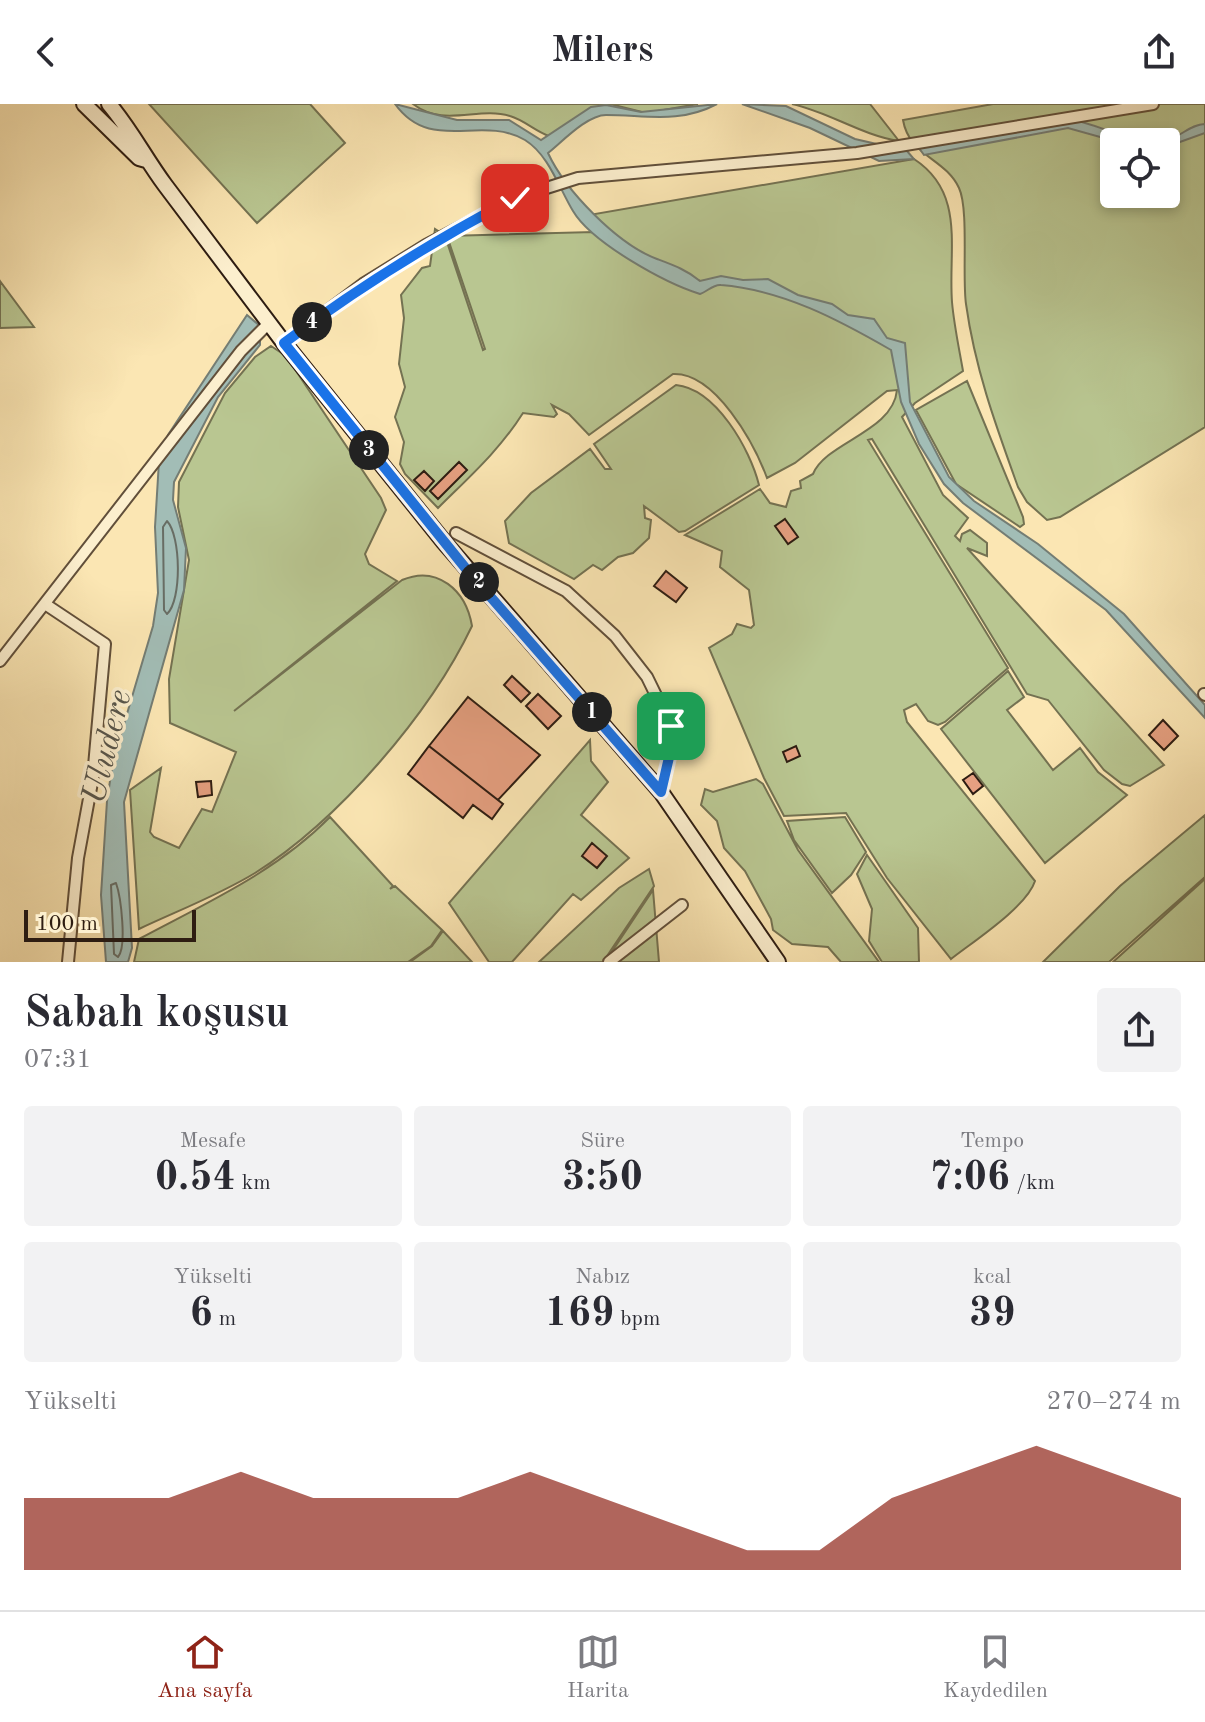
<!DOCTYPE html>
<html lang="tr">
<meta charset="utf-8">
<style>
body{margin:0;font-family:"Old Standard TT",serif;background:#f2f2f3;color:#2b2b33;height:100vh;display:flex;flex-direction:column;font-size:30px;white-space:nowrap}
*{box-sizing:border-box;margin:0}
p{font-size:26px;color:#7c7c81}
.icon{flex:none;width:44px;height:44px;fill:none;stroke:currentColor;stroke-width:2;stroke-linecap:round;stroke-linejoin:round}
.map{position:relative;height:858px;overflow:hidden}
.drawer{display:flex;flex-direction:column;background:#fff;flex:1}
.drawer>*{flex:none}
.tools{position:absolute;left:1100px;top:24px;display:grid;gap:16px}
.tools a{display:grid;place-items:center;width:80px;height:80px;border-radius:8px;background:#fff;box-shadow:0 4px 12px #0003;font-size:40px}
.scale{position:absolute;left:24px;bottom:20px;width:172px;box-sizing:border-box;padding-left:8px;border:4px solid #2e1d12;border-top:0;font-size:22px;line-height:28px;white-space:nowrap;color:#2e1d12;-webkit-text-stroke:6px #fcefce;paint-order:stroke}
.pin{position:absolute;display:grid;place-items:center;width:68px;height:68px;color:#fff;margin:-34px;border-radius:16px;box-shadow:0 4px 12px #0006}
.km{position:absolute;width:40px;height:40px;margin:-20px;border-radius:50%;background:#222;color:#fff;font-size:22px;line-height:40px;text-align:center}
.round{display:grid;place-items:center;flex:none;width:84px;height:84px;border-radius:8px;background:#f2f2f3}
.headline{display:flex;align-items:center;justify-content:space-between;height:136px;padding:0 24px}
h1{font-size:44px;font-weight:800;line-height:60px}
.figures{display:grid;grid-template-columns:repeat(3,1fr);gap:12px;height:136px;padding:8px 24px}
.figures div{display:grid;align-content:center;border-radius:8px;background:#f2f2f3;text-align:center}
.figures b{font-size:40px;font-weight:800}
.figures small{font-size:22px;font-weight:400}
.figures p{font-size:22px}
.chart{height:224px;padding:16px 24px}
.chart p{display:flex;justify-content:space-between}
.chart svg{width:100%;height:144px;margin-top:8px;fill:#8f2418;opacity:.7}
header{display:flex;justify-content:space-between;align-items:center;height:104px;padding:0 24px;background:#fff;font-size:36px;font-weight:800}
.dock{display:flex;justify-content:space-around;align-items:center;height:112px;border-top:2px solid #e1e1e2;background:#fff;font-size:22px;color:#7c7c81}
.dock a{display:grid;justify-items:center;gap:4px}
.dock .current{color:#8f2418}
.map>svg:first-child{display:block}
</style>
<header><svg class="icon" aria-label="back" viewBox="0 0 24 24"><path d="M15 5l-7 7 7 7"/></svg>Milers<svg class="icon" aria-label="share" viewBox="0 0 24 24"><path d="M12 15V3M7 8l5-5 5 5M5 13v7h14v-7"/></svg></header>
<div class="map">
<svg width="1205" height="858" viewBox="0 0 1205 858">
<rect width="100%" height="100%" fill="#fbe6b3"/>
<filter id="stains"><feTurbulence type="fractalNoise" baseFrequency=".0025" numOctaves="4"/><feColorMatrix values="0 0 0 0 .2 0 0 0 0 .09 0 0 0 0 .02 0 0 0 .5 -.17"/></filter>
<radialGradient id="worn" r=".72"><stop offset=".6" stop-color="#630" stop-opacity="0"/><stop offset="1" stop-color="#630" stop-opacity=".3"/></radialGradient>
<path fill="#b9c691" stroke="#747252" stroke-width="2" fill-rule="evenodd" d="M149 0H310L345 39 257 119Z
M413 0H698L646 9 610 0 601 2 549 32C535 27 524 16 510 12 478 2 444 24 413 0Z
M792 0H870L899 37C861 31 829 8 792 0Z
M993 0H1205V323L1060 413 1047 416 1027 398 1018 383C996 322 975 265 966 200 962 173 969 105 959 84 945 54 909 52 903 16ZM1114 38H1166V90H1114Z
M914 55C966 89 948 145 952 198 954 221 959 244 963 267L915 299 902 313 943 391 968 414 955 432 960 437 962 430 970 426 987 439V452L967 444 1164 661 1130 682 1122 680 1104 666 1048 596 1027 590 872 335 868 336 1008 564 945 618 938 621 928 617 916 600 904 606 907 618 1035 777C1027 803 971 839 951 855L887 774 846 709 784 712 764 674 709 544 732 530 737 520 751 524 754 521 749 486 720 463 722 447 685 431 760 385 770 399 786 403 791 387 801 384 800 377 813 370C826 338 893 328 897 286L887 287 795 359 767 374C754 339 715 268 673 270L589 331 569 310 552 301 557 310 554 313 523 309C499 347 468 374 438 404L405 370 400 360 404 338 395 313 405 283 399 260 404 214 401 191 422 164 430 162 435 125 444 131 448 141 483 246 485 245 447 132 594 128 701 186 711 181 654 160 589 111Z
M0 177 34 223 0 224Z
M271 242 286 252 381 394 386 406 365 450 369 460 397 477 234 607 402 476C437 461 466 486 472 522 430 610 338 717 255 769 219 791 177 807 139 825L130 686 161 664 150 728 154 733 179 744 202 705 212 708 236 648 170 619 169 575 189 456 178 403 179 378 225 289 255 253Z
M967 277 1023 413 1024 420 1020 423 956 380 916 306Z
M676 281C716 285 750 345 759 381L685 427 679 428 644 402 645 414 651 416 649 434 633 449 618 453 602 466 593 461 574 475 509 439 505 417 531 389 590 345 605 365H611L594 340Z
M1008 567 1024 593 1007 606 1053 666 1080 644 1098 668 1127 691 1045 759 941 625Z
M590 636 591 657 608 678 581 711 629 754 581 796 573 790 512 858H489L449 799Z
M756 675 763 680 798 746 879 858H841L828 843 792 840 773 826 771 815 745 767 724 744 717 717 701 701 705 685 713 688Z
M1205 711V773L1109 858H1043L1120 782Z
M330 713 393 782 390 785 395 782 442 826 431 842 408 858H134L139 835C206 799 276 768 330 713Z
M845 713 866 748 851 771 832 789 794 736 787 717Z
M867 751 918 824 919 858H882L869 837 872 805 857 770Z
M649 765 654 782 603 858H539L619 784Z
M1205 775V858H1113Z
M653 786 659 858H605Z
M443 827 472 858H410L432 842Z"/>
<path fill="#a2bdb6" stroke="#747d74" stroke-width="2" d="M395 0 457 16H509L541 36 591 3 606 1 641 8 717 0C679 20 646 11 606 11 587 11 562 38 548 49 565 86 617 140 657 155 673 161 687 166 700 177L721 172 743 176 768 175 798 191 832 200 848 211 874 215 887 234 905 239 910 298 949 373 974 397 1038 440 1124 510 1205 601V614L1106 506 963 399 944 380 919 340 901 298 891 246C839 216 783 186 721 181 713 180 707 188 700 190 665 179 592 139 573 107 559 84 549 51 525 36 480 10 431 50 395 0Z
M742 0 786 2 855 35 907 47 914 55 879 57 810 24Z
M1074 16C1103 22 1138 43 1169 35 1182 32 1191 20 1205 20V29L1166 43V38H1118L1068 24 924 51 919 44Z
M247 211 260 222V241L218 293 174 378 173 396 186 444 184 486 124 698 132 844 128 858H106L101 791 107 697 113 657 153 522 158 489 155 423 159 357 168 331Z"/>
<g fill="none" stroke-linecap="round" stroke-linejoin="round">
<path stroke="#686d64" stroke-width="2" d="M167 417C181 432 182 496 167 510L164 506 163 423Z
M116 779C121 793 127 843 118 853L114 850 111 781Z"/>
</g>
<path fill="#e6a081" stroke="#2e1d12" stroke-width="2" d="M459 358 467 366 438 395 430 387Z
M424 367 434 377 425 387 414 376Z
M785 415 798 433 788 440 775 422Z
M666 467 687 484 676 498 654 482Z
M512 572 530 589 521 598 504 581Z
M538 590 561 612 548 625 526 602Z
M468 593 540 651 498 696 429 642Z
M1163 616 1178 632 1164 646 1149 631Z
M429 642 503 700 492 715 473 701 463 714 408 670Z
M796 642 800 652 787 658 783 648Z
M973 669 983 682 973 690 963 676Z
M211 677 212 691 198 693 196 678Z
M592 739 607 752 597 764 582 752Z"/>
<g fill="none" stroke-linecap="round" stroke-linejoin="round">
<defs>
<path id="street" d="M284 239 363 180 426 141 515 94 578 74 857 49 1153 0
M456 429 566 487 615 532 647 573 671 622 673 636 661 688
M45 500 105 540 93 673 78 754 68 858
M0 557 241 247 269 219
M1204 590 1205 591
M609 858 682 801"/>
<path id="secondary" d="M84 0 139 54 146 56
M109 0C131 26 145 54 165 81L284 239 444 438 661 688 778 858"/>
</defs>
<use href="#street" stroke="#614f3a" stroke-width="14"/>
<use href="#secondary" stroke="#2e1d12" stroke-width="18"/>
<use href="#street" stroke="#fcefce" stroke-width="10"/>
<use href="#secondary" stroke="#fcefce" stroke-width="14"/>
</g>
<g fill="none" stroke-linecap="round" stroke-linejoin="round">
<defs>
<path id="route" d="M515 94C431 138 360 182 284 239L467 466 661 688 673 636 671 622"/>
</defs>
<use href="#route" stroke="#fff" stroke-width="16"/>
<use href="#route" stroke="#1a73e8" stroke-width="10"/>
</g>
<g text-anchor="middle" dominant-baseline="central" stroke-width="7" stroke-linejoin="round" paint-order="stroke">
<g font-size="34" font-style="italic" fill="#57554b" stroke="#fcefce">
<text transform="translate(108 643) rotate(-76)">Uludere</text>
</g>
</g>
<rect width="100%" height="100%" filter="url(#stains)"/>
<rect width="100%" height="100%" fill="url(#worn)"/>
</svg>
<div class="tools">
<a><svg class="icon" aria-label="locate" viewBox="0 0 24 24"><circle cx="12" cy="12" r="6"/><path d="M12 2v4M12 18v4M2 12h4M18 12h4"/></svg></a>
</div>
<div class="scale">100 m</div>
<div class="pin" style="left:671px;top:622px;background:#1e9e55"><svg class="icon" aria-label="arrive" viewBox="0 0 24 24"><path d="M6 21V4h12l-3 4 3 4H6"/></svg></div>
<div class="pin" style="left:515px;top:94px;background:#d93025"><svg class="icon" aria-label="check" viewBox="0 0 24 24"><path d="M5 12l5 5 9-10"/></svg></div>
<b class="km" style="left:592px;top:608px">1</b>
<b class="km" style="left:479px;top:478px">2</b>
<b class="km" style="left:369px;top:346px">3</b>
<b class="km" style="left:312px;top:218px">4</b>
</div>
<section class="drawer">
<div class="headline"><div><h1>Sabah koşusu</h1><p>07:31</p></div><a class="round"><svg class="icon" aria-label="share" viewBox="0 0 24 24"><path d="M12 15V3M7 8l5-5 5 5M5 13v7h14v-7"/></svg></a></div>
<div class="figures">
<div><p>Mesafe</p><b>0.54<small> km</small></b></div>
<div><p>Süre</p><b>3:50</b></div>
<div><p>Tempo</p><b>7:06<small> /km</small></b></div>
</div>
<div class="figures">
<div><p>Yükselti</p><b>6<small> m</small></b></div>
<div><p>Nabız</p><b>169<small> bpm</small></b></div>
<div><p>kcal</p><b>39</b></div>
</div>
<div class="chart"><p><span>Yükselti</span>270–274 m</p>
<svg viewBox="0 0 160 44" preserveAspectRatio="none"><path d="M0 44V22L10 22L20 22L30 14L40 22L50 22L60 22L70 14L80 22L90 30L100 38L110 38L120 22L130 14L140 6L150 14L160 22V44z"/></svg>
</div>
</section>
<nav class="dock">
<a class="current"><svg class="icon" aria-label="home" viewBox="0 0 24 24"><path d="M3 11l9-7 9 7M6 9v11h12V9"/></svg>Ana sayfa</a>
<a><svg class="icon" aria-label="map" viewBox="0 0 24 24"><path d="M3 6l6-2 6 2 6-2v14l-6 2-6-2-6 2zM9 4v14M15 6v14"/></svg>Harita</a>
<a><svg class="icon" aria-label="saved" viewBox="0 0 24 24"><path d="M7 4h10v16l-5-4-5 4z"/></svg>Kaydedilen</a>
</nav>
